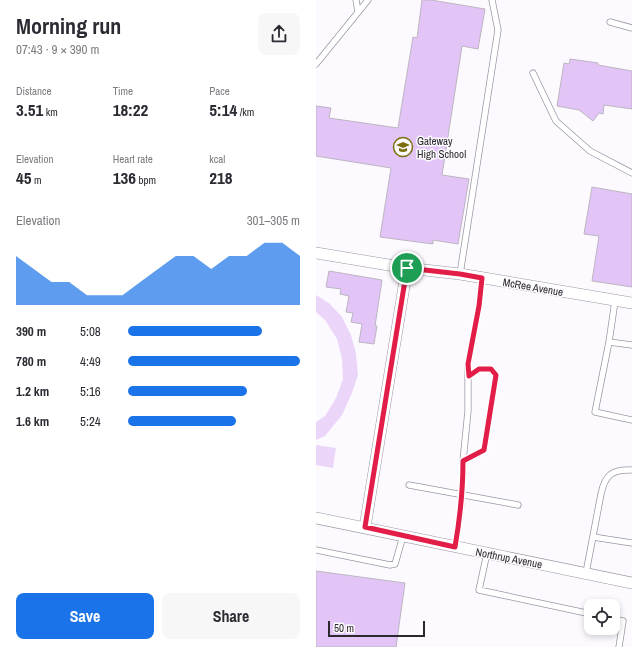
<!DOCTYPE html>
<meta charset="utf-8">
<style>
body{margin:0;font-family:"Archivo Narrow",sans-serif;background:#f7f7f7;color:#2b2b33;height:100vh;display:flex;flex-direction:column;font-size:15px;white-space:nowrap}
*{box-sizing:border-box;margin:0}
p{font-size:13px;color:#7c7c81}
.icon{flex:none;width:22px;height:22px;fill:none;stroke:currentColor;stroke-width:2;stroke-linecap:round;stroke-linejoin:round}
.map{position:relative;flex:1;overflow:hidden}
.panel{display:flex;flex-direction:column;background:#fff;width:316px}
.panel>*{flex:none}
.fabs{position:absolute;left:268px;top:599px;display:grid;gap:8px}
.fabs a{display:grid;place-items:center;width:36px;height:36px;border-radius:8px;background:#fff;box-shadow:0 2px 6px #0003;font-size:20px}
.scale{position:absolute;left:12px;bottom:10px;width:97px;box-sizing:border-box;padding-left:4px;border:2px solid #2b292d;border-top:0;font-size:11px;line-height:14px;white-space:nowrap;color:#2b292d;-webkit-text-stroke:3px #fdfaff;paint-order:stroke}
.pin{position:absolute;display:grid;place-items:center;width:34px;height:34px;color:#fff;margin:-17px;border:2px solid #fff;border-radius:50%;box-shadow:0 1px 4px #0007}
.round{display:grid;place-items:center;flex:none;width:42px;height:42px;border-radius:8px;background:#f7f7f7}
.summary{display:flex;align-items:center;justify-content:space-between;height:68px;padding:0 16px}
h1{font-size:22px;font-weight:800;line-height:30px}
.figures{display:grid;grid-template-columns:repeat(3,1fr);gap:6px;height:68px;padding:4px 16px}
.figures div{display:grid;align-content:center}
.figures b{font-size:17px;font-weight:800}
.figures small{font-size:11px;font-weight:400}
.figures p{font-size:11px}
.chart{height:112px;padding:8px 16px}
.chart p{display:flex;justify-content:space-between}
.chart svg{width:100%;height:72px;margin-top:4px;fill:#1a73e8;opacity:.7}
.primary-button{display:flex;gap:8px;margin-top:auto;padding:8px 16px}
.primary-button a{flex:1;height:46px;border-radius:8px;background:#1a73e8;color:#fff;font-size:16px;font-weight:800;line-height:46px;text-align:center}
.primary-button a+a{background:#f7f7f7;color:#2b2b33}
ul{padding:0 16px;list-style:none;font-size:13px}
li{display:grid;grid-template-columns:64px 48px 1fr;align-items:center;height:30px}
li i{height:10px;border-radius:5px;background:#1a73e8}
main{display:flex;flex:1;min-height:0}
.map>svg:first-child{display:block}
</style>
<main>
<section class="panel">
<div class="summary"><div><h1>Morning run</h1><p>07:43 · 9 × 390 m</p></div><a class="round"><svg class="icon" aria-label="share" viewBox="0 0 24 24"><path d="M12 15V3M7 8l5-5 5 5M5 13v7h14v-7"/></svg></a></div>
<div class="figures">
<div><p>Distance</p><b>3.51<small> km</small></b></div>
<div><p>Time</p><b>18:22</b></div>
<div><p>Pace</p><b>5:14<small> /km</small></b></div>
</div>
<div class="figures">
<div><p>Elevation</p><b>45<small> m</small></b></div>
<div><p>Heart rate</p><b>136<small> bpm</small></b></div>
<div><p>kcal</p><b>218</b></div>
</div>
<div class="chart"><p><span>Elevation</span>301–305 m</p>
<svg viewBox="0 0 160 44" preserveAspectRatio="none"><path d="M0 44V14L10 22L20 30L30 30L40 38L50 38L60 38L70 30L80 22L90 14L100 14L110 22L120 14L130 14L140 6L150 6L160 14V44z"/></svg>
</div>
<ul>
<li><b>390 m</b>5:08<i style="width:78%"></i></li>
<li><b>780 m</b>4:49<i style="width:100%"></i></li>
<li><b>1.2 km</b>5:16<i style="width:69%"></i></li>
<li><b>1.6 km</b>5:24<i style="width:63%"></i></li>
</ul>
<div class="primary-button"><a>Save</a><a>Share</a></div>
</section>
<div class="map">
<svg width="316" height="647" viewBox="0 0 316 647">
<rect width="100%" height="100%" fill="#fdfaff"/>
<path fill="#ebd6fa" d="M0 295 14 304 26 317 35 335 40 353 42 375 36 393 26 415 9 436 0 440V422L9 416 20 398 27 379 26 359 21 339 9 320 0 312Z
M0 445 20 448 17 468 0 465Z"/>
<path fill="#e2c5f6" stroke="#bcb5c1" d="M106 0H115L169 9 162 49 146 46 126 175 153 179 142 244 117 240V244L64 237 75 168 0 156V106L15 108 13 118 82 128 97 37 101 38Z
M254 59 282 63V65L316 71V109L288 105 287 114 283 113 277 121 263 110 241 106 248 63 253 64Z
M276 187 316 194V287L276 281 283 236 268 234Z
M13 271 66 280 59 326H61L58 344 43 342 46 324 35 322 37 313 30 312 33 296 24 294 25 289 10 287Z
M0 571 89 583 80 647H0Z"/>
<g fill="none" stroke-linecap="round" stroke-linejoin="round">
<defs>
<path id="service" d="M40 0 42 12
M294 22 316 28
M0 64 52 0
M217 73 240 121 274 151 316 173
M144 274 182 30 176 0
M299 301 293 342 279 412 316 420
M293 342 316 345
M147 461 168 450 180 375 175 369H163L153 376
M93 485 202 505
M277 537 316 543
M139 547 144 514 146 495 147 461 152 411V364L163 306 166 278
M0 550 74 565 79 564 87 536
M171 553 163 590 275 614
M270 573 285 494C289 475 296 469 316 470
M297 619 307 621 303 647"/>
<path id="minor" d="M0 253 91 268 144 274 316 303
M0 518 316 583
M49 527 91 268"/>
</defs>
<use href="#service" stroke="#9c96a1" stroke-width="7"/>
<use href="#minor" stroke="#9c96a1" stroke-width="12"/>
<use href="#service" stroke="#fff" stroke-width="5.5"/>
<use href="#minor" stroke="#fff" stroke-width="11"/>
</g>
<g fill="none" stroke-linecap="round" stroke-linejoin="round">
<defs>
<path id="route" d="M91 268 144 274 166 278 163 306 152 364 153 376 163 369H175L180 375 168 450 147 461C147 490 144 518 139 547L49 527Z"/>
</defs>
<use href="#route" stroke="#fff" stroke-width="8"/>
<use href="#route" stroke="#e11d48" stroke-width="5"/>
</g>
<defs>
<symbol id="school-ring" viewBox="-11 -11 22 22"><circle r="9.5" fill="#fdfaff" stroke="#7c6f0e" stroke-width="1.5"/><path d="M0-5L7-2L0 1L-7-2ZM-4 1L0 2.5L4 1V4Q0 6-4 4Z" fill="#7c6f0e"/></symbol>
</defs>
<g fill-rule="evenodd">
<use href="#school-ring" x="76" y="136" width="22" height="22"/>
</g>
<g text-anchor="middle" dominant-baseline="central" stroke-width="3" stroke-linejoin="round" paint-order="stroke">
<g font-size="11" fill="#2b292d" stroke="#fdfaff" text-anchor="start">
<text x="101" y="141">Gateway<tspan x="101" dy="13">High School</tspan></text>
</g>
<g font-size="11" fill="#2b292d" stroke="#fdfaff">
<text transform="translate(217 287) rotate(10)">McRee Avenue</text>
<text transform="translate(193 558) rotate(11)">Northrup Avenue</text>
</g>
</g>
</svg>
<div class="fabs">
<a><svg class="icon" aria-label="locate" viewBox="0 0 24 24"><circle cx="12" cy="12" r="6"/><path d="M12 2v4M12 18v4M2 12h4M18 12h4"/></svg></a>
</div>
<div class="scale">50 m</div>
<div class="pin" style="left:91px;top:268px;background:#1e9e55"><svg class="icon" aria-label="arrive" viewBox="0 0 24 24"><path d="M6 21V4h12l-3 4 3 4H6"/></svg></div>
</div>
</main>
